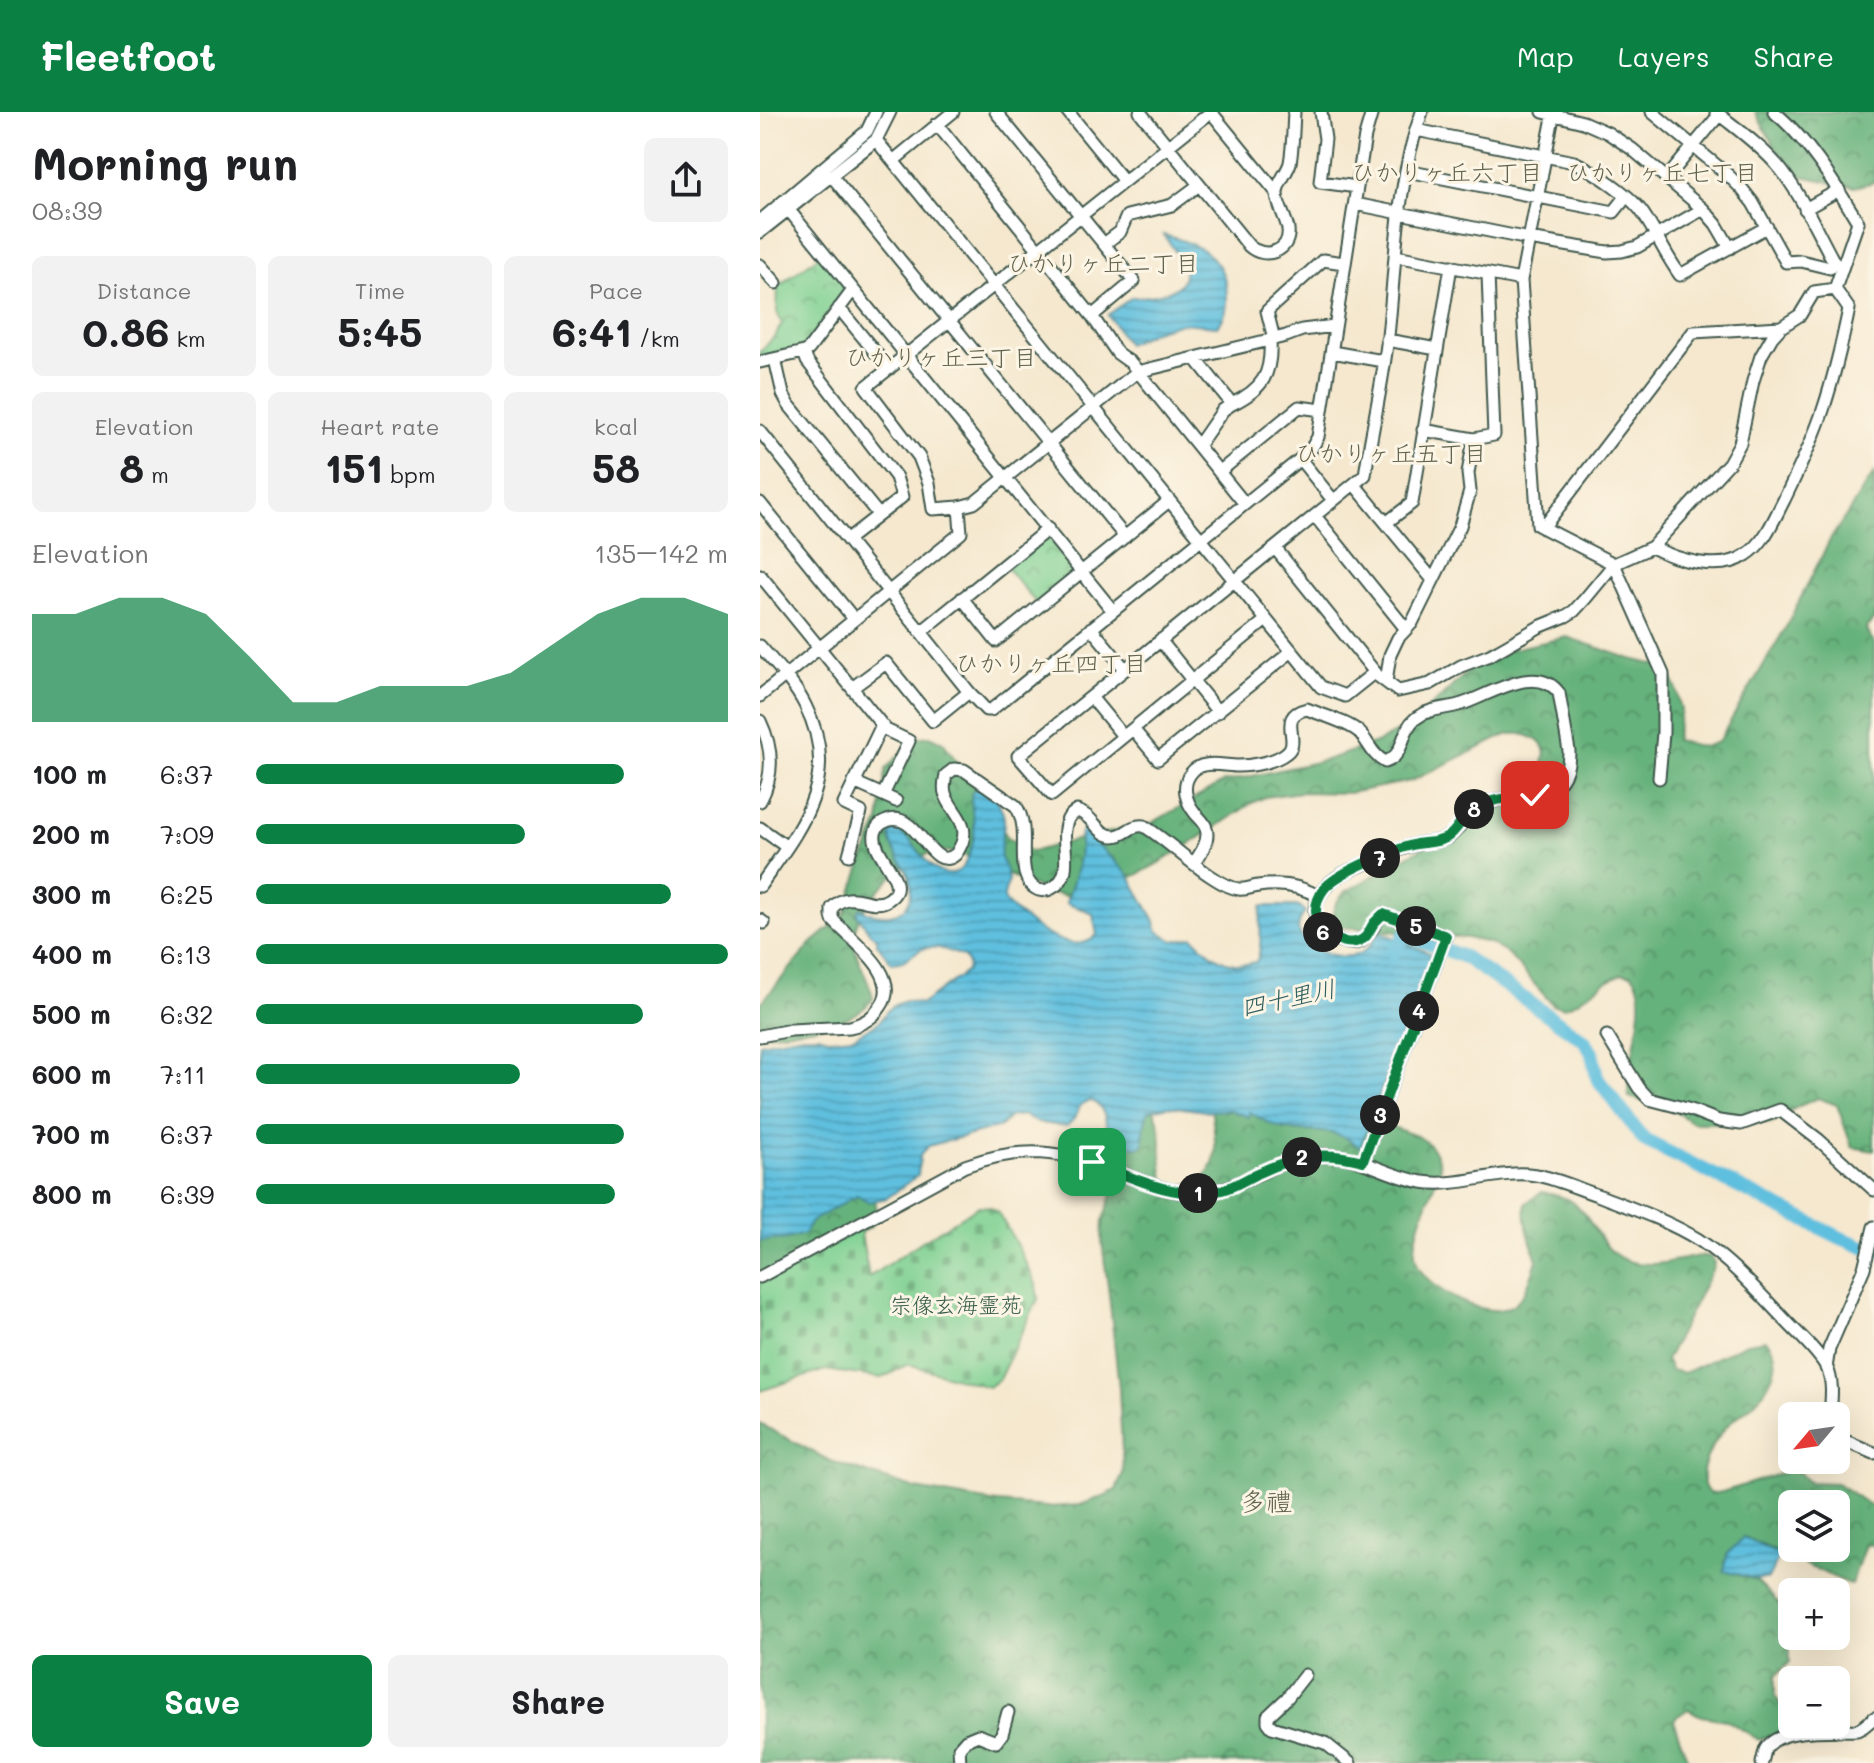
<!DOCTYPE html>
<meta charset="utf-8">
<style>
body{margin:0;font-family:Mali,"Klee One",sans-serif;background:#f2f2f2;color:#202124;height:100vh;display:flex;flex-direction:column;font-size:30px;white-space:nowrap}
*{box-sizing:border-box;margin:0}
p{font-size:26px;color:#757577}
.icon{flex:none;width:44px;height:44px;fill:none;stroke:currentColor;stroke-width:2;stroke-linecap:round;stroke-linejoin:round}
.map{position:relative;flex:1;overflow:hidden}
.panel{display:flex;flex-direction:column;background:#fff;width:760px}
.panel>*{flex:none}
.needle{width:52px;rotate:241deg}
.buttons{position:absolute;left:1018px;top:1290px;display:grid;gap:16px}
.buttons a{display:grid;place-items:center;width:72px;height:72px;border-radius:12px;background:#fff;box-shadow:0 8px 32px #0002;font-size:40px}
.pin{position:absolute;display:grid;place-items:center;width:68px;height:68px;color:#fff;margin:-34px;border-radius:16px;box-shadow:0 4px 12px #0006}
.km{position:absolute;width:40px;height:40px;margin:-20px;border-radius:50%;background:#222;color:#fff;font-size:22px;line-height:40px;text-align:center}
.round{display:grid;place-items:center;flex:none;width:84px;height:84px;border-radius:12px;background:#f2f2f2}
.summary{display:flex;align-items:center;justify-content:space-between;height:136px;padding:0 32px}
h1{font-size:44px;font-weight:700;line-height:60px}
.stats{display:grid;grid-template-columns:repeat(3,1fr);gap:12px;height:136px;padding:8px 32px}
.stats div{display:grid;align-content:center;border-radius:12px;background:#f2f2f2;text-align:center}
.stats b{font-size:40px;font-weight:700}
.stats small{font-size:22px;font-weight:400}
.stats p{font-size:22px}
.chart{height:224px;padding:16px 32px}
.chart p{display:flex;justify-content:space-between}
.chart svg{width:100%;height:144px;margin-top:8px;fill:#0b8043;opacity:.7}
.cta{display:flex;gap:16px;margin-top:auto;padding:16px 32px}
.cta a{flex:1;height:92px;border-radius:12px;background:#0b8043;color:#fff;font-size:32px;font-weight:700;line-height:92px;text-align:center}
.cta a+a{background:#f2f2f2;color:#202124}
ul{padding:0 32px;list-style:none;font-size:26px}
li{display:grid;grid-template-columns:128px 96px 1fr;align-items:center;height:60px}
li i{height:20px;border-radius:10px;background:#0b8043}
header{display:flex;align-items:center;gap:48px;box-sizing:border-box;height:112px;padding:0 40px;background:#0b8043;color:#fff}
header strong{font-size:38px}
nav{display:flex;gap:44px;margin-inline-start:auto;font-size:28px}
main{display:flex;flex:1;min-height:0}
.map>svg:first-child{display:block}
</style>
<header>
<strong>Fleetfoot</strong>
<nav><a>Map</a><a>Layers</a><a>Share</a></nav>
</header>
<main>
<section class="panel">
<div class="summary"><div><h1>Morning run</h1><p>08:39</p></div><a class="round"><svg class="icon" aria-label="share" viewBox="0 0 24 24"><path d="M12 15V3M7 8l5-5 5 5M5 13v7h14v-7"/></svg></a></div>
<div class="stats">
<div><p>Distance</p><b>0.86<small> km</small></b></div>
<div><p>Time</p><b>5:45</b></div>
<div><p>Pace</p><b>6:41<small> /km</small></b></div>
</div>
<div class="stats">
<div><p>Elevation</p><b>8<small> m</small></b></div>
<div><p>Heart rate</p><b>151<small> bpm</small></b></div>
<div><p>kcal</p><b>58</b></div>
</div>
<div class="chart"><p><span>Elevation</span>135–142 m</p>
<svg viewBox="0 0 160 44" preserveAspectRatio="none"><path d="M0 44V11L10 11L20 6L30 6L40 11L50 24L60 38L70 38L80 33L90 33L100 33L110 29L120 20L130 11L140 6L150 6L160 11V44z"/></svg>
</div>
<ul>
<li><b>100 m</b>6:37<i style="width:78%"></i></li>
<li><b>200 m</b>7:09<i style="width:57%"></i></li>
<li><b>300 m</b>6:25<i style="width:88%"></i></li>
<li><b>400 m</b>6:13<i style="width:100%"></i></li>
<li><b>500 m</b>6:32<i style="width:82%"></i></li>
<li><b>600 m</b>7:11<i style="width:56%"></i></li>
<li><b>700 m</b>6:37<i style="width:78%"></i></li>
<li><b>800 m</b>6:39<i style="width:76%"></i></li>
</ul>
<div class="cta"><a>Save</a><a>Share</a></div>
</section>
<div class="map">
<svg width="1114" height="1651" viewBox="0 0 1114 1651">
<defs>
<pattern id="forest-crowns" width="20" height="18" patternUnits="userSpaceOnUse" patternTransform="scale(2)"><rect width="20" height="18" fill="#66b27c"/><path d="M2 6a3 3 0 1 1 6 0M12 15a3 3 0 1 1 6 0" fill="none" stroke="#539266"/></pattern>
<pattern id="cemetery-stones" width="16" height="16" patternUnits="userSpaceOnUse" patternTransform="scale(2)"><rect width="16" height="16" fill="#7ed092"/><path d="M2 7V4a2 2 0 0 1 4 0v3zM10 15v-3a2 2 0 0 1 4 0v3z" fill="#67aa78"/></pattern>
<pattern id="park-crowns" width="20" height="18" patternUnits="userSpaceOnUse" patternTransform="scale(2)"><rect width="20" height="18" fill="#7ed092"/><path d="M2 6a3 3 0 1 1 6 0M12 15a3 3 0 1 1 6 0" fill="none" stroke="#67aa78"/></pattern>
<pattern id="water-rules" width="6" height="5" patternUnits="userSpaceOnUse" patternTransform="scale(2)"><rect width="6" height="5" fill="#5fbfde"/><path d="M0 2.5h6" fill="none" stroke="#4e9cb5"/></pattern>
</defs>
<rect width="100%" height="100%" fill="#fcf5e5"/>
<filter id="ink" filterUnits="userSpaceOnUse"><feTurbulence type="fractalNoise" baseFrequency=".0125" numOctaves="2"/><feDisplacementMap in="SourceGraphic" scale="16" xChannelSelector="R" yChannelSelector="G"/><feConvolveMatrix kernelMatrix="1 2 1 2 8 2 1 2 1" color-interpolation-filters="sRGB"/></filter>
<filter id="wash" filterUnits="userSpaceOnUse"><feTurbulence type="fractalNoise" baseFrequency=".006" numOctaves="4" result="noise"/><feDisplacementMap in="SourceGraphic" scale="32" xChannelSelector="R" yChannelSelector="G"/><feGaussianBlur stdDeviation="1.8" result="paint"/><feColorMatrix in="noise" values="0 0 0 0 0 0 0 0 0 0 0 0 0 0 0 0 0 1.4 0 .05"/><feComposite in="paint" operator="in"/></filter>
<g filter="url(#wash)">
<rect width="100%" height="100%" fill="#f5e8cf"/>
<path fill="url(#forest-crowns)" stroke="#427858" stroke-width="2" fill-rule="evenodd" d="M995 0H1114V70L1095 75 1042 64 1016 37Z
M1114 361V507L1106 516 1108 522 1114 531V1039L1092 1035 1077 993 1058 986 1039 994 1011 1011H933L914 999 869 985C868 979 868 972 868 966 871 940 892 880 871 862H861L847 869 816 890 805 895 793 893 748 842 729 831 707 826 582 815C565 807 575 790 585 780L765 677C779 663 798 636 771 625 762 621 756 621 746 623L651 669 589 681 540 680 505 685 492 691C446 721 401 754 351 775 344 778 336 783 329 784 314 788 295 782 281 777 212 752 182 707 120 777 106 793 90 813 95 836 97 847 108 869 112 881L113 887C92 916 33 917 0 923V892L52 831 84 804 103 748 119 710 126 657 155 626 170 624 183 630 222 685 248 726 271 740 331 724 390 712 464 670 566 648 616 631 654 611 725 543 807 525 871 547 905 555 916 575 921 598 915 628 943 635 958 630 1026 515 1070 428Z
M446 958 595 1001 659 1025C671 1032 680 1044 680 1058 672 1080 650 1126 656 1148 662 1175 723 1208 749 1195 766 1187 771 1165 777 1148 771 1130 763 1110 766 1091L782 1080C792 1082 804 1084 812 1090 834 1106 841 1141 868 1149 883 1154 903 1152 918 1148 926 1147 935 1144 943 1144 950 1144 949 1144 954 1149L953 1156 906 1248 911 1258 924 1261 987 1231 1006 1228C1027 1249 1009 1277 991 1294 985 1300 977 1304 971 1310 956 1324 930 1364 950 1382L962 1380 1036 1357 1048 1370 1077 1371 1114 1396V1433H1105L1091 1473 984 1425 964 1459 996 1468 1032 1505C1032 1520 1029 1534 1030 1550L1015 1564V1584L1032 1609V1612L1035 1614 999 1628 966 1608 941 1604 928 1597 915 1606 914 1611 929 1651H0V1312L70 1349 156 1377 238 1391 287 1395 320 1393 342 1385 356 1378 363 1361 359 1276 349 1182 342 1130 343 1109 361 1056 362 1032 367 1006 393 996C406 1019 397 1044 405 1069 417 1073 423 1075 435 1070 463 1059 455 1026 452 1002 450 987 448 973 446 958ZM1032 1392H1076V1436H1032Z
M0 1030 114 1085C118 1096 117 1107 110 1115L0 1176Z"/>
<path fill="url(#cemetery-stones)" stroke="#4e8663" stroke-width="2" d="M219 1094 230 1095 237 1099 256 1131 276 1172 278 1187 239 1267 228 1275 148 1252 122 1266 65 1258 0 1279V1170L100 1117 109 1165 161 1130Z"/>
<path fill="url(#park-crowns)" stroke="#4e8663" stroke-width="2" d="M60 143 83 171 82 181 42 238 2 246 0 240 16 223 22 211 17 200 18 174Z
M288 424 315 461 277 492 246 455Z"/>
<path fill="url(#water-rules)" stroke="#3f7e89" stroke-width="2" d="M404 123C440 132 466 145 467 185 467 197 466 205 457 214L421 211 397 218 367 232 348 203 372 185C383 186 412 181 419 173 425 168 424 160 425 153Z
M219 676 233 680C237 688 244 698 244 708 244 721 239 730 241 745 243 753 248 761 248 769 248 775 243 780 244 786 246 794 255 799 261 804 278 819 317 845 337 823L333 802C325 796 316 796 306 791 312 771 320 754 320 733 320 725 320 721 324 714L338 733 369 763 394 807 398 819 414 829 433 825C450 843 469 859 496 850 504 835 498 812 502 794H540L545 800 540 808 538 817C540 823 544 829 549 833 562 843 589 849 604 839 611 834 615 826 619 819L673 843 600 1035C568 1011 556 1024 523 1016 511 1014 500 1006 489 1000V1005L470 998 445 999 408 994 388 999 384 1015 383 1033 378 1036 362 1032 358 1037V1046L356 1047C341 1032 355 997 330 988L320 993 314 1007 307 1014C291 1012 277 1013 263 1003L249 1005 240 1015 168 1034 160 1044 158 1063 127 1086 109 1090 97 1083 51 1110 44 1122 27 1127 0 1129V931L42 923H59L70 927 93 925 119 910 127 899 135 893 145 889 162 892 207 859 208 852 204 845C189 839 170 829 155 841 147 847 142 851 132 851L117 832V826L110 821 97 802 100 796C121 809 153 806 151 775 151 755 129 741 130 721L133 718C158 723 163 762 190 762 205 761 210 741 213 729 218 712 208 696 212 680Z
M983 1425 1020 1443 1008 1467H996L964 1459 967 1443Z"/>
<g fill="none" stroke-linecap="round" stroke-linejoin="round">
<path stroke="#5fbfde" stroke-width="14" d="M633 842 645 822 704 845 824 928 832 941 837 966 884 1028 1081 1126 1114 1139"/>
</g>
</g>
<g filter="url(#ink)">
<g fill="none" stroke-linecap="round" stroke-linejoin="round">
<defs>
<path id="minor" d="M236 0 374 169 332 204
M308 0 364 69
M380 0 489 134C504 148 531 140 528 117 526 105 516 91 517 80 518 70 527 61 530 51 533 35 533 16 534 0
M451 0 106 275 159 345 169 371 173 397 199 395 214 391 377 260 526 224 542 218 575 214
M451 0 517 81
M561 0 565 27 560 70 597 75
M783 0 823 10 848 21 872 37 943 97 956 112 970 136
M794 0 761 168 778 413 854 452 903 562V621L899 666
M892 0 968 63 982 77 993 91 1026 150 1041 149 1070 156 1074 150C1057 120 1040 79 1017 53 1000 33 977 17 956 0
M1014 0C1047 26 1076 74 1098 110L1075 177
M177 12 332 204 357 241 371 251 485 392
M656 18 814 50C835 59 872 84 884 103 897 123 906 144 920 163L1007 115
M116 28 561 575 585 584 615 560
M133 49 193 0
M647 59 854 100 866 85
M71 63 365 425
M907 66 959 3
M595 92 769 127 847 140 862 139 877 135 943 97
M28 97 353 499
M1045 97 1079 78
M0 109 107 19 116 0
M0 120 116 28 130 0
M344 132 360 120 367 104 412 93 439 73
M636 144 761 168
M0 153 16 171
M79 196 129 257
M514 227 507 199 563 148 584 151
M627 228 677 237
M44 240 47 249 136 365 142 385 88 427
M572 240 623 249
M15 247 23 282 29 293 118 402
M436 247 472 292 463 298 438 334
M0 250 44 240 49 237 93 178
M472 292C503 277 512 262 510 228
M663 318 714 327 734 323 728 162
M0 319 209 580 226 598H231L550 339 558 325 605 24 612 0
M540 347 573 388
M459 360 539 295 562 298
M594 372 673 468
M0 391 94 507
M555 404 646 517
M626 411 652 391 691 154
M783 416 933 220 1021 215
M892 435C917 448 960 461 986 443 1005 431 1014 407 1024 388 1038 359 1053 329 1063 298 1074 265 1082 231 1089 197L1075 177
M515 436 618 564 638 579 670 572 701 554 730 543 779 515 806 504 814 499 825 487 854 452 892 435 969 351 980 331 993 269 1001 244 1012 225 1021 215 1040 203 1054 180 1075 177
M0 463 92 576 126 551 173 609 209 580
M202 486 236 529 409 389
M506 508 292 683 258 644 605 363C612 317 623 270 628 224 636 149 636 70 662 0
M331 516 365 557
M161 520 288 417
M400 528 458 600
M0 534C16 553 34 571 45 593 83 666 40 717 0 774
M626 570 630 543 638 526 652 511 700 414 710 379 708 361 714 327
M92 576 126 618 149 629 123 683
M0 584 201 421 199 395
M331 585 363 624
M0 609C13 636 15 662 0 689
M373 617 398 647 532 539
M94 670 136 689
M0 716 27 735
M89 743 101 700 84 692 122 613
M434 751C441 741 450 728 446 716 445 710 439 706 435 701 426 690 421 673 431 661 441 647 464 654 478 654 492 654 515 650 526 641 543 629 515 604 547 597 561 603 589 610 600 621 609 631 612 643 625 650 646 643 640 619 655 607 668 596 687 597 702 592 728 584 777 550 799 581L809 639C809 695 757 677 722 693 704 701 701 718 687 726 677 731 667 730 657 732 641 736 626 743 611 749 595 756 575 763 564 777 547 798 556 822 581 829 587 831 594 832 599 830 607 827 615 810 623 802L686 824 603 1049
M0 808 4 811
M0 924 31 918 90 915C103 912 114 905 121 894 143 863 91 828 73 808L72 804V796C92 774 111 800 129 787 153 771 111 743 115 722 116 715 121 711 127 709 158 696 171 764 196 742 199 738 200 735 202 731 210 709 190 699 185 681 183 675 185 669 186 663L194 657 204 658 256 694C269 715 260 739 265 761 267 767 269 773 275 776 280 780 287 779 292 776 318 762 297 728 308 707 310 703 312 702 317 699 333 703 338 724 354 724 366 724 370 712 384 714 408 728 455 775 479 777 485 778 492 775 498 774 520 771 540 773 559 785
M847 924 879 976 889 987 931 998 959 1009 981 1012 1020 998 1059 1028 1114 1078
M0 1165 205 1054C261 1033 302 1038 357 1060 382 1069 405 1080 432 1081 478 1083 512 1045 558 1043 598 1041 625 1064 662 1070 701 1076 738 1057 776 1063 798 1067 819 1077 840 1084 874 1097 908 1109 939 1128 971 1149 1001 1183 1027 1210 1040 1224 1058 1239 1067 1256 1074 1271 1071 1289 1070 1304
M1066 1256 1069 1237 1104 1156 1114 1115
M1076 1325 1114 1341
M545 1563 527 1586 508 1604V1610L512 1615 565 1631 590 1651
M200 1651 199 1636 206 1628 218 1623 236 1630 242 1622 248 1600
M1002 1651C1002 1650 1005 1639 1005 1638 1018 1614 1073 1619 1097 1618L1103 1615 1114 1606"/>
</defs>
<use href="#minor" stroke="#3f574b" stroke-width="15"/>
<use href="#minor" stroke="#fff" stroke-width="11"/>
</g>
</g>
<g fill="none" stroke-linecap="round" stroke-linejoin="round" filter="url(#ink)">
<defs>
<path id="route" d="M332 1050C372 1065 412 1087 456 1079 470 1077 483 1069 496 1062 534 1044 561 1038 603 1049L686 824 623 802C620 805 617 808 614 811 609 818 608 826 599 829 592 832 583 830 576 827 555 818 550 795 564 777 577 760 635 737 656 732 667 730 677 731 686 726 697 720 701 707 710 699 728 685 753 687 775 683"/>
</defs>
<use href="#route" stroke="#fff" stroke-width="16"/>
<use href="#route" stroke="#0b8043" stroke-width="10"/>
</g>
<g text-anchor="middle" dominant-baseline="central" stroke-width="6" stroke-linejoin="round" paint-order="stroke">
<g font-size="22" fill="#325a47" stroke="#fcf5e5">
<text x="196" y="1192">宗像玄海霊苑</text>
</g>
<g font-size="24" fill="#62644e" stroke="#fcf5e5">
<text x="687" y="59">ひかりヶ丘六丁目</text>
<text x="902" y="59">ひかりヶ丘七丁目</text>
<text x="343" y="150">ひかりヶ丘二丁目</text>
<text x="181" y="244">ひかりヶ丘三丁目</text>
<text x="631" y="340">ひかりヶ丘五丁目</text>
<text x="291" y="550">ひかりヶ丘四丁目</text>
</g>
<g font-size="24" font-style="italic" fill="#2f5e5e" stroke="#fcf5e5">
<text transform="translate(528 885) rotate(-12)">四十里川</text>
</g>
<g font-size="26" fill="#62644e" stroke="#fcf5e5">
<text x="506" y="1389">多禮</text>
</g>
</g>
</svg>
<div class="buttons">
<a><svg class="needle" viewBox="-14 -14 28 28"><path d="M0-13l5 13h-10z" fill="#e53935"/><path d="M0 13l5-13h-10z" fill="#757577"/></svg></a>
<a><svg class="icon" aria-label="layers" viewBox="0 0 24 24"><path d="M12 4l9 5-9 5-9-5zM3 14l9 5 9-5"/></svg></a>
<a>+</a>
<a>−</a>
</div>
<div class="pin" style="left:332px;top:1050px;background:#1e9e55"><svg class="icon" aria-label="arrive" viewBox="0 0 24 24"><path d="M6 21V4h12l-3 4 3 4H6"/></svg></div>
<div class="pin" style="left:775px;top:683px;background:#d93025"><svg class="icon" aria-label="check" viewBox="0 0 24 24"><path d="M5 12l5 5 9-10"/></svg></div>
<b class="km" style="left:438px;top:1081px">1</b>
<b class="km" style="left:542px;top:1045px">2</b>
<b class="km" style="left:620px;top:1003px">3</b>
<b class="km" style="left:659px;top:899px">4</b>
<b class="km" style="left:656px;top:814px">5</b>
<b class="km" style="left:563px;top:820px">6</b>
<b class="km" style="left:620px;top:746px">7</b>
<b class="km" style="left:714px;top:697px">8</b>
</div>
</main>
